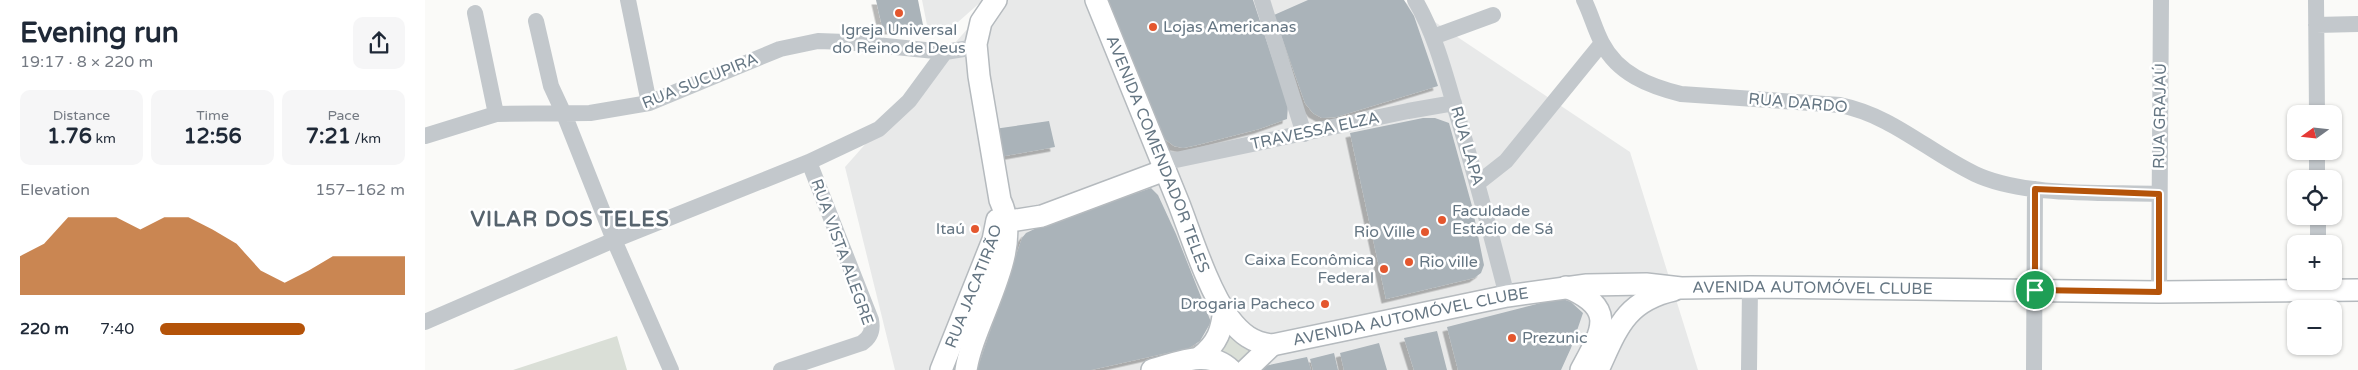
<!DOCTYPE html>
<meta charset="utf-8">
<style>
body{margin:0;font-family:"Varela Round",sans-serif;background:#f6f6f7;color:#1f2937;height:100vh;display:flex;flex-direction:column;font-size:19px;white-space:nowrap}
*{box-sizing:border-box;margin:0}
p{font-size:16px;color:#747a83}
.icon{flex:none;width:28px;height:28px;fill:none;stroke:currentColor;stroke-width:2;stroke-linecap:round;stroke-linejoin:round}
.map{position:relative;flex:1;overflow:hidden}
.details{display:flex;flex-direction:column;background:#fff;width:425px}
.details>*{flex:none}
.needle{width:32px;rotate:255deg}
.tools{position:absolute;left:1862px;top:105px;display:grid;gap:10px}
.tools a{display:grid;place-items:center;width:55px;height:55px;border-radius:10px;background:#fff;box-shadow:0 1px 4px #0004;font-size:25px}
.pin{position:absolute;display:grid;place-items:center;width:42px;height:42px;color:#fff;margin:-21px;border:2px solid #fff;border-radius:50%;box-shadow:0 1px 5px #0007}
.round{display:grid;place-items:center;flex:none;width:52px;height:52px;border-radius:10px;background:#f6f6f7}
.overview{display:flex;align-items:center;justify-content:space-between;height:85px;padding:0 20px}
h1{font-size:28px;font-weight:700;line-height:38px}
.figures{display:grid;grid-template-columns:repeat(3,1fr);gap:8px;height:85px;padding:5px 20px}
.figures div{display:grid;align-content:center;border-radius:10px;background:#f6f6f7;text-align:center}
.figures b{font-size:21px;font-weight:700}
.figures small{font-size:14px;font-weight:400}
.figures p{font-size:14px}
.chart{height:140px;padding:10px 20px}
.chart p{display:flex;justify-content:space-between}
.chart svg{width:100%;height:90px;margin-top:5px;fill:#b45309;opacity:.7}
ul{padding:0 20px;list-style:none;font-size:16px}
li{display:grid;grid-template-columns:80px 60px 1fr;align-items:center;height:38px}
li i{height:12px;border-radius:6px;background:#b45309}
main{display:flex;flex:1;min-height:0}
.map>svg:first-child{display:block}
</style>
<main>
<section class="details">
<div class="overview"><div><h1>Evening run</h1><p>19:17 · 8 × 220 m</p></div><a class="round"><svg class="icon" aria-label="share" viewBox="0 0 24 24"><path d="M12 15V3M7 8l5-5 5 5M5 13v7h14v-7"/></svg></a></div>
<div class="figures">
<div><p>Distance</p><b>1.76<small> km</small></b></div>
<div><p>Time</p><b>12:56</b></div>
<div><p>Pace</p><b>7:21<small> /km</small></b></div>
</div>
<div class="chart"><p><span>Elevation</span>157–162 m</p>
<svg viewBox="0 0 160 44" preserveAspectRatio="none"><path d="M0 44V25L10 19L20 6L30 6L40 6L50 12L60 6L70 6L80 12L90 19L100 32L110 38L120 32L130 25L140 25L150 25L160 25V44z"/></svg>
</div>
<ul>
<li><b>220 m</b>7:40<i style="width:59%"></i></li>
</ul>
</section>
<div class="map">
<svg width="1933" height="370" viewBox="0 0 1933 370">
<defs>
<filter id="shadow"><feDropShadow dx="-4.5" dy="4.5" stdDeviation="0" flood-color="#0004"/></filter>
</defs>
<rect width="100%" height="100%" fill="#fafaf8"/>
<path fill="#e8e9e9" d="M497 0H558L524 30 504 35Z
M568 0H977L1205 152 1273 370H470L420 167Z"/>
<path fill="#dadfd7" d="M800 333 835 345 817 370 795 352Z
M192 336 202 370H88Z"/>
<path fill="#aab3b9" filter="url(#shadow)" d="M451 0H493L498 25 458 31Z
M683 0H828L863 105 862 119 834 129 772 145 758 148 749 146 740 139 717 89Z
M883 0H979L989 16 1013 86 911 117 897 118 888 113 880 103 849 15Z
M998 118H1010L1024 123 1047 206 1059 265 1056 273 1049 278 961 299 925 133Z
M624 121 630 147 574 157 569 129Z
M726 188 733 195 751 234 786 322 775 341 764 348 666 370H552L597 238 601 233 618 225Z
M1135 298 1146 302 1158 313 1146 348 1136 370H1033L1022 327Z
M1012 331 1022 370H989L979 338Z
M954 343 962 370H919L915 353Z
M909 353 913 370H888L885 359Z
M882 357 886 370H831L835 367Z"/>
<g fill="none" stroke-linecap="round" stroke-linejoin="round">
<defs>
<g id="major">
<path id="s1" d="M671 0C699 68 726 136 754 204 767 238 783 289 804 318 816 334 828 343 847 345L1082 296 1162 285 1221 284 1256 288 1325 287 1734 292 1933 290"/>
<path d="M572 223 617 216 740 170"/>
<path d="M1141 287C1193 308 1177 331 1156 370"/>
<path d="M775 357C793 343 797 330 799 308"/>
<path id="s2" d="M516 370 568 240 572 220"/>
<path d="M541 370C549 318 600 252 575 200L554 76 551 44 556 22 571 0"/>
<path d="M727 370C753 363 783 348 806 370"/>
<path d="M821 370 847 345"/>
<path d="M1173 370C1192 329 1200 301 1249 290"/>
</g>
</defs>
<use href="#major" stroke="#b5babe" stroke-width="24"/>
<path stroke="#c3c8cc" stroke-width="16" d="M203 0 224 103
M837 0 879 134
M990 0C1010 34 1020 73 1031 111 1050 173 1066 234 1082 296
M1159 0C1166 14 1170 30 1177 43 1193 74 1224 86 1256 94L1415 105C1468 116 1502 151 1550 174 1599 197 1679 192 1734 194
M1891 0 1892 114
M50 13 71 114
M111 21 126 86 139 114 189 240 246 370
M1891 25 1933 24
M1008 37 1068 15
M0 136 71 114 165 113 224 103 355 49 393 41 421 42 520 52 551 47
M1892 151V179
M735 158 751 160 983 111 1029 103
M1053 183 1081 161 1177 43
M1893 216V244
M1734 292 1736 0
M0 322 189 240 384 162 454 129 484 101 520 52
M356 370 437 343C446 337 448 330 446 320L384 162
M1324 370 1325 287
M1609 370 1610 189"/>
<use href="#major" stroke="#fff" stroke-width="21"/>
</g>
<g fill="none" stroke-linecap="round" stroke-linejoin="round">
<defs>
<path id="route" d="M1610 189 1734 194V292L1610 290Z"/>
</defs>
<use href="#route" stroke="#fff" stroke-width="10"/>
<use href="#route" stroke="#b45309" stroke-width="6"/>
</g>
<g fill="#e4572e" stroke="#fff" stroke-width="2">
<circle cx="474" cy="13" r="5"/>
<circle cx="728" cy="27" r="5"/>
<circle cx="1017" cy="220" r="5"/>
<circle cx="550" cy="229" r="5"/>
<circle cx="1000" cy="232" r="5"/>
<circle cx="984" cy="262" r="5"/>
<circle cx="959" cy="269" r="5"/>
<circle cx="900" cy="304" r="5"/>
<circle cx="1087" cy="338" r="5"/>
</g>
<g text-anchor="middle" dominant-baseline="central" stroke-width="5" stroke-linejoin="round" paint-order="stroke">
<g font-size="16" fill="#657683" stroke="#fff" text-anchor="start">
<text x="738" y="27">Lojas Americanas</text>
<text x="474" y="30" text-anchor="middle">Igreja Universal<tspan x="474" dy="18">do Reino de Deus</tspan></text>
<text x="1027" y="211">Faculdade<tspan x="1027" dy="18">Estácio de Sá</tspan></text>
<text x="540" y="229" text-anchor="end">Itaú</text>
<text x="990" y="232" text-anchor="end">Rio Ville</text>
<text x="949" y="260" text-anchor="end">Caixa Econômica<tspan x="949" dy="18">Federal</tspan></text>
<text x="994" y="262">Rio ville</text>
<text x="890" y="304" text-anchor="end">Drogaria Pacheco</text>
<text x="1097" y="338">Prezunic</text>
</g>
<g font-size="16" fill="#657683" stroke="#fff">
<text transform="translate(275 81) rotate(-22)">RUA SUCUPIRA</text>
<text transform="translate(1373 103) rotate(5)">RUA DARDO</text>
<text transform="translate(1735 116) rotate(-89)">RUA GRAJAÚ</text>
<text transform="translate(890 131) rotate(-12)">TRAVESSA ELZA</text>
<text transform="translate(1042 146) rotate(74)">RUA LAPA</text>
<text stroke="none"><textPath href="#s1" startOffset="166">AVENIDA COMENDADOR TELES</textPath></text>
<text transform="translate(417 252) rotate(70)">RUA VISTA ALEGRE</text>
<text stroke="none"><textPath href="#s2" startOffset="90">RUA JACATIRÃO</textPath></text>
<text stroke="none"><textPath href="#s1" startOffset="944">AVENIDA AUTOMÓVEL CLUBE</textPath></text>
<text stroke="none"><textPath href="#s1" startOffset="539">AVENIDA AUTOMÓVEL CLUBE</textPath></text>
</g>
<g font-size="21" font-weight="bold" letter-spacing="1" fill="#57646e" stroke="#fff">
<text x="145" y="219">VILAR DOS TELES</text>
</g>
</g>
</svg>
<div class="tools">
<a><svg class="needle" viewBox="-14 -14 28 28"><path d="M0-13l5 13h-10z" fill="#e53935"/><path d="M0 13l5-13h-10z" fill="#747a83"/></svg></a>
<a><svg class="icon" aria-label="locate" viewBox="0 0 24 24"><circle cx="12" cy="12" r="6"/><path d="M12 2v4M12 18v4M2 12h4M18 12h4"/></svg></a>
<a>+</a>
<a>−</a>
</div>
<div class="pin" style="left:1610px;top:290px;background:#1e9e55"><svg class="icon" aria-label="arrive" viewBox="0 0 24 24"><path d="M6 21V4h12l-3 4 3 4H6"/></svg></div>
</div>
</main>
